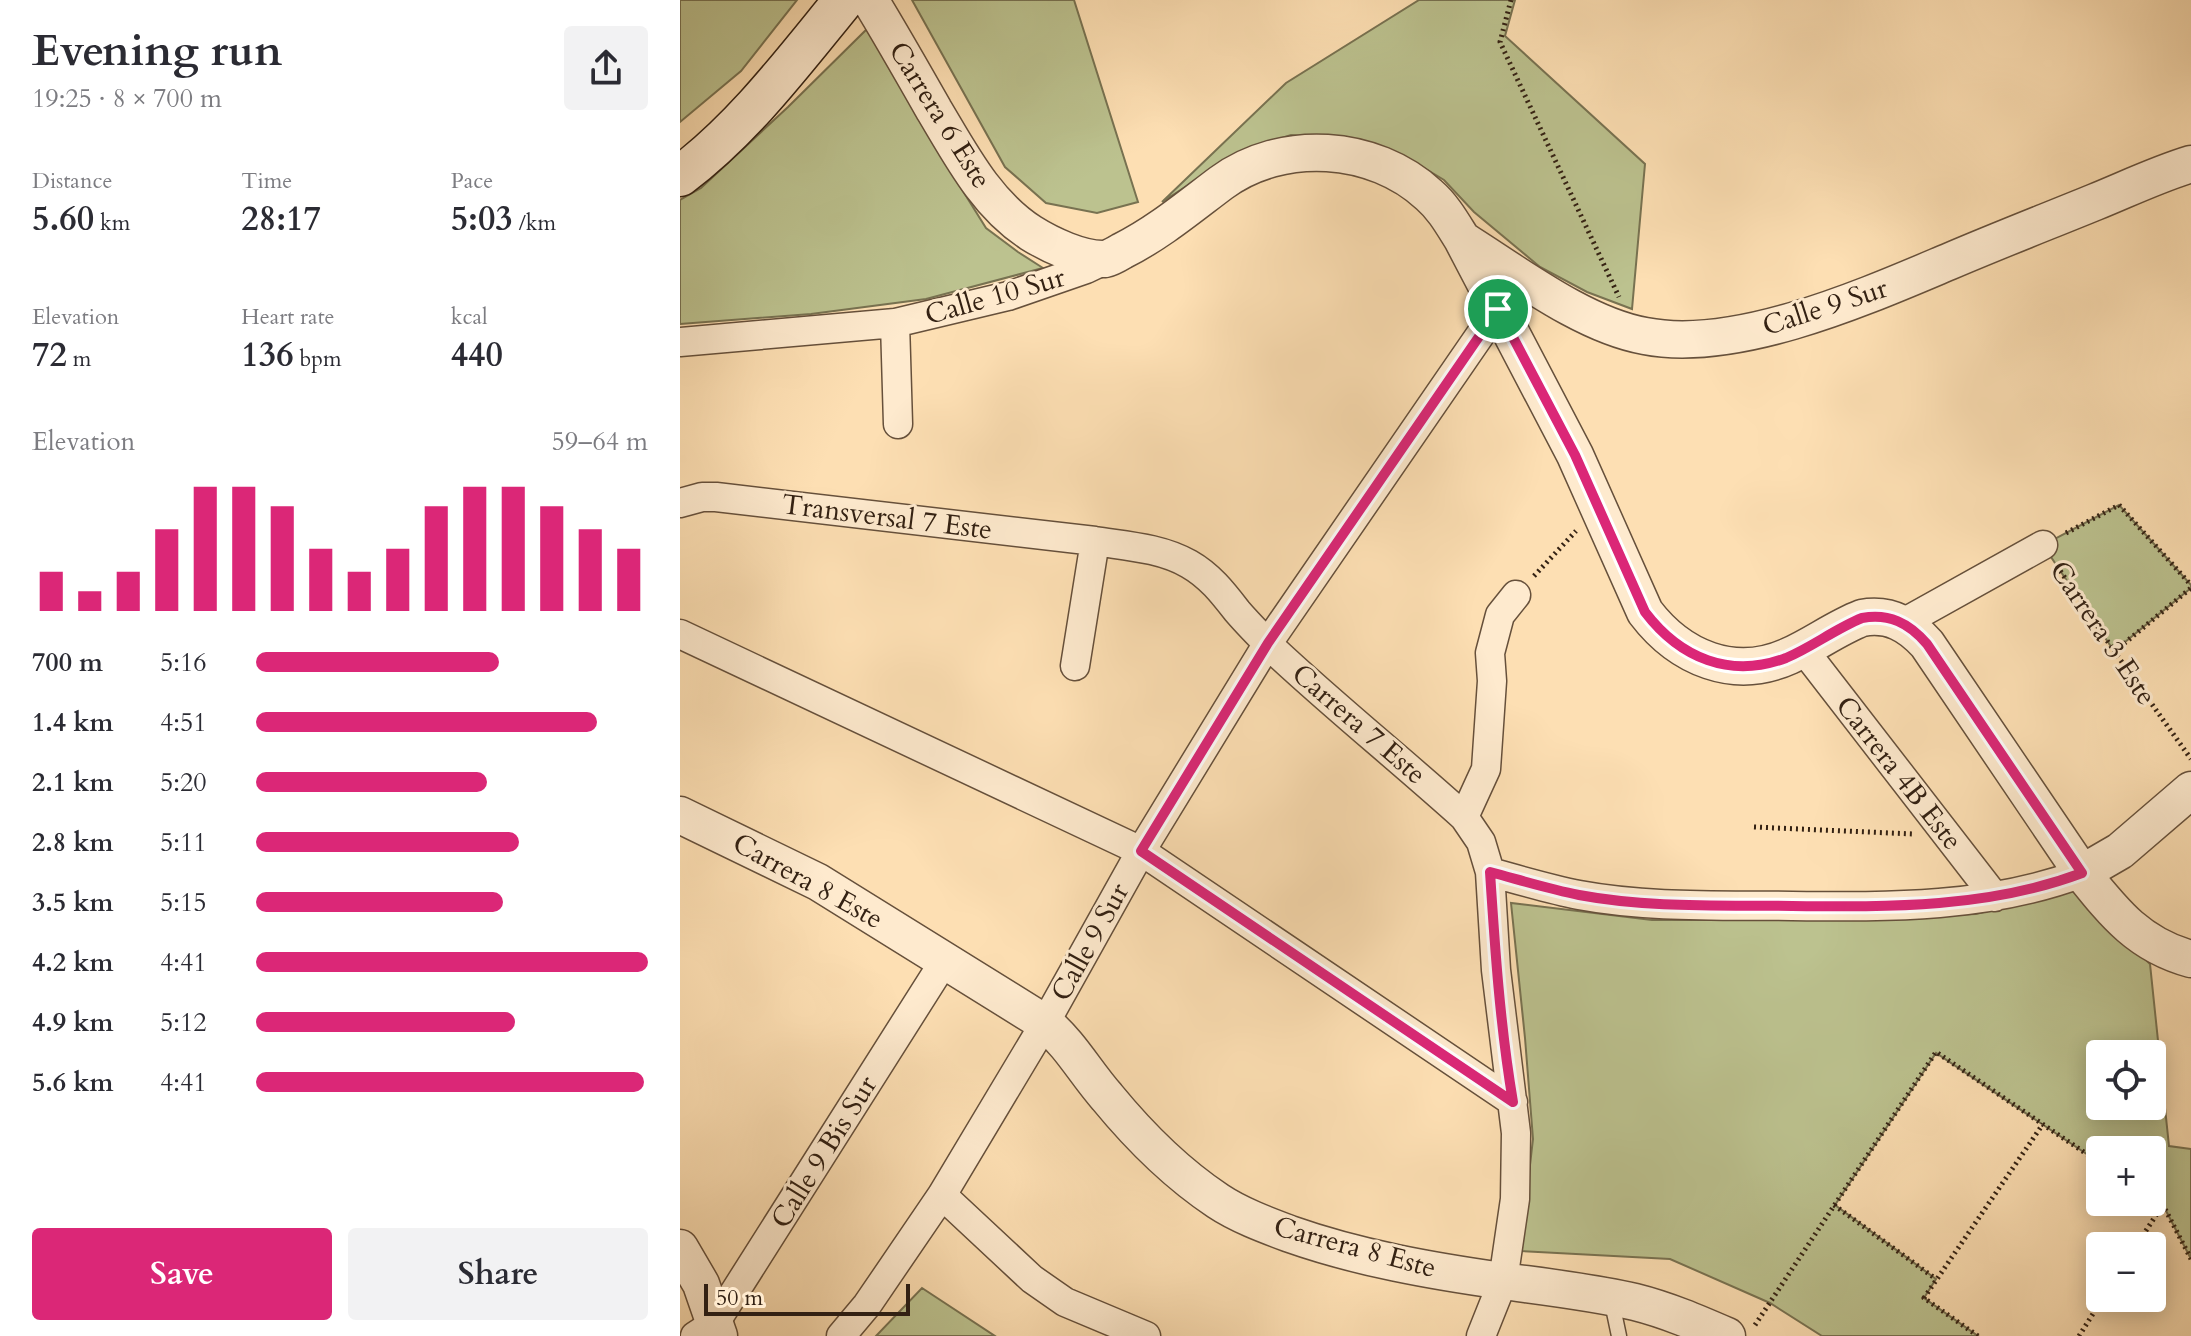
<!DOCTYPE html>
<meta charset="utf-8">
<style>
body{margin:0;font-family:Cardo,serif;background:#f2f2f3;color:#2b2b33;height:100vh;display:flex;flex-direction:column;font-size:30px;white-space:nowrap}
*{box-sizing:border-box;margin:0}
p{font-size:26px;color:#7c7c81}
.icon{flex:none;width:44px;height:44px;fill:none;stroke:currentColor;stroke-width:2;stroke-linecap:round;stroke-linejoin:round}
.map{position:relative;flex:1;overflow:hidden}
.sheet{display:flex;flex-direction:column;background:#fff;width:680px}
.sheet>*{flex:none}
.controls{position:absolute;left:1406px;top:1040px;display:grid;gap:16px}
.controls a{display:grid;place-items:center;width:80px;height:80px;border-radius:8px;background:#fff;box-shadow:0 4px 20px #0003;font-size:40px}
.scale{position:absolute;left:24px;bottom:20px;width:206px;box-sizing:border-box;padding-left:8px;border:4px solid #332113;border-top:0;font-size:22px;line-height:28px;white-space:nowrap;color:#332113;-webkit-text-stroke:6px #feeace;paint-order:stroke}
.pin{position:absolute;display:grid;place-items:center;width:68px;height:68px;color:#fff;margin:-34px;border:4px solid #fff;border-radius:50%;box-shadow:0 2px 8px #0007}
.round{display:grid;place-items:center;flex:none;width:84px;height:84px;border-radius:8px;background:#f2f2f3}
.summary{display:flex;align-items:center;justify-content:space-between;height:136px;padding:0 32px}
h1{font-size:44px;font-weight:700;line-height:60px}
.figures{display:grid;grid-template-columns:repeat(3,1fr);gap:12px;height:136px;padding:8px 32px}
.figures div{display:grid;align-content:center}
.figures b{font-size:34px;font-weight:700}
.figures small{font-size:22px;font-weight:400}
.figures p{font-size:22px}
.chart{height:224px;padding:16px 32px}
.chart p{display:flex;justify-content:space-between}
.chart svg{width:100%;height:144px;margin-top:8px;stroke:#db2777;stroke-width:6}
.action{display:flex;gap:16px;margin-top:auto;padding:16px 32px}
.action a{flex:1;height:92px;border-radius:8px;background:#db2777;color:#fff;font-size:32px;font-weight:700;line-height:92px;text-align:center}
.action a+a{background:#f2f2f3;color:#2b2b33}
ul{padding:0 32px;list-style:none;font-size:26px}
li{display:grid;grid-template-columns:128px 96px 1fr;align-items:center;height:60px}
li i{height:20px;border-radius:10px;background:#db2777}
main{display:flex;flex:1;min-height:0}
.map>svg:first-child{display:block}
</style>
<main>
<section class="sheet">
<div class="summary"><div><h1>Evening run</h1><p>19:25 · 8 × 700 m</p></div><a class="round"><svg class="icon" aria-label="share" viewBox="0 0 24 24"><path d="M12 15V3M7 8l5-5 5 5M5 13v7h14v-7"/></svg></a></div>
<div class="figures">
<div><p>Distance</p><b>5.60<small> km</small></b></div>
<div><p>Time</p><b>28:17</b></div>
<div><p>Pace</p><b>5:03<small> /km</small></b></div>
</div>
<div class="figures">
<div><p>Elevation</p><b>72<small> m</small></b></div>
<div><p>Heart rate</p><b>136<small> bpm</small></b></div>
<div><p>kcal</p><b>440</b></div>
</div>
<div class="chart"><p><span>Elevation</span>59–64 m</p>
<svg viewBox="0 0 160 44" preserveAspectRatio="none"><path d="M5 44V32M15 44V38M25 44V32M35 44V19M45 44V6M55 44V6M65 44V12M75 44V25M85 44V32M95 44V25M105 44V12M115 44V6M125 44V6M135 44V12M145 44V19M155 44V25"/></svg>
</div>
<ul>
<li><b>700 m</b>5:16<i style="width:62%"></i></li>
<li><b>1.4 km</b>4:51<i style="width:87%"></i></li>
<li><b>2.1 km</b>5:20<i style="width:59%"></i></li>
<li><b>2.8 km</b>5:11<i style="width:67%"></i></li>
<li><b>3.5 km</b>5:15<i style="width:63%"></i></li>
<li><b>4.2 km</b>4:41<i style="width:100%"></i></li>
<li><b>4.9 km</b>5:12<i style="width:66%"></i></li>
<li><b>5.6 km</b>4:41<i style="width:99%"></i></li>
</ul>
<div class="action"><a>Save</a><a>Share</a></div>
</section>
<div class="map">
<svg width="1511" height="1336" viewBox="0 0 1511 1336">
<rect width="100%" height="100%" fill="#fddfb3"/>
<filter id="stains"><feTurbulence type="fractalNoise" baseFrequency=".0025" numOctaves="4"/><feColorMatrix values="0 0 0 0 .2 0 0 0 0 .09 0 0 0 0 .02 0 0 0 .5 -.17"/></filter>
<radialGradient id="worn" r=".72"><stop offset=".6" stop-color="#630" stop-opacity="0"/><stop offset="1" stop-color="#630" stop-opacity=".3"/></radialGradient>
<path fill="#bcc28f" stroke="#787251" stroke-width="2" fill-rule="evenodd" d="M0 0H117L61 71 0 122Z
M232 0H394L458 202 417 213 366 203 325 167Z
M739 0H835L825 36 965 164 952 309 907 292 860 267 794 212 764 180 724 156 672 141 611 135 561 151 482 202 606 83Z
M189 27 273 175 306 228 338 252 363 268 246 299 131 314 0 324V200L21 188 108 107Z
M1439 505 1511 585V588L1434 651 1363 545Z
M1395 889 1470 964 1489 1146 1511 1149V1259L1483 1205 1472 1198V1150H1420V1163L1256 1053 1155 1205 1256 1279 1244 1298 1298 1336H1142L1090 1303 990 1259 840 1251 853 1139 845 1038 831 903 972 920H1153L1296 914ZM1420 1054H1472V1106H1420Z
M242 1288 315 1336H196Z"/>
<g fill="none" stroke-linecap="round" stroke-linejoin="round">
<defs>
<path id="service" d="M931 1298 939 1336"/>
<path id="minor" d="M215 323 218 424
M0 342 215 323 328 296 406 269 427 259
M0 503 22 497H36L415 541C447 546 481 548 509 564 530 576 543 593 557 611 569 625 582 638 595 651 656 708 722 761 784 817L801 842 810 872 816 970 836 1133 835 1199 823 1281 801 1336
M1223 623 1363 545
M0 634 461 851 833 1102
M1123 649 1315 897
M395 666 415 541
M784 817 806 769 812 681 810 653 820 615 836 595
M810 872C839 880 869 889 899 895 969 908 1042 905 1112 906 1211 907 1309 908 1402 873
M262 1195 352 1279 385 1302 466 1336
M15 1336 35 1323 265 960
M161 1336 187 1305 262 1195 365 1023 461 851 588 643 818 309"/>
<path id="tertiary" d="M190 0C212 36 233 73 254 110 281 155 306 204 351 233 370 245 402 260 425 259 430 258 437 254 442 251 478 233 509 207 541 183 602 138 694 144 749 195 763 207 772 223 782 239L895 455 965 612C1000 658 1054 681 1109 656 1134 645 1156 628 1182 618 1209 613 1229 624 1247 644L1402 873C1434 913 1459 945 1511 959
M783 240C836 273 903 325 965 336 1056 354 1185 297 1268 262 1317 241 1366 222 1415 202 1447 189 1478 174 1511 164
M0 815 138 882 365 1023C391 1045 405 1072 427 1097 459 1136 496 1173 538 1201 559 1215 586 1225 610 1234 678 1258 752 1271 823 1281 867 1287 912 1292 955 1302 987 1310 1017 1323 1047 1336
M1402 873 1440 851 1511 790
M0 1248 21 1284 39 1336"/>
<path id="secondary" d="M0 176C64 128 114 61 164 0"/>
</defs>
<use href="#service" stroke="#66503b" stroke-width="17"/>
<use href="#minor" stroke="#66503b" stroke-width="31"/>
<use href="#tertiary" stroke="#66503b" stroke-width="39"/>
<use href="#secondary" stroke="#332113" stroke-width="43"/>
<path stroke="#332113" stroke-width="5" stroke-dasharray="2 4" stroke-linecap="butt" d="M831 0 820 42 939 297
M1386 533 1439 505 1511 585
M1377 566 1434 651 1511 759
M854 576 896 531
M1435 651 1511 588
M1074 827 1233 834
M1472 1198 1483 1205 1511 1259
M1154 1205 1256 1279
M1456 1246 1482 1206
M1075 1325 1256 1052 1420 1163
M1298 1336 1244 1298 1363 1124
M1399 1336 1423 1298"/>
<use href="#service" stroke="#feeace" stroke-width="14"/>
<use href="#minor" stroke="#feeace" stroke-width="28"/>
<use href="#tertiary" stroke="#feeace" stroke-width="36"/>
<use href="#secondary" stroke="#feeace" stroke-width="40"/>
</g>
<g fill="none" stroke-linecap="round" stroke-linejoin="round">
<defs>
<path id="route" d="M818 309 895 455 965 612C1000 658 1050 679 1106 658 1132 647 1155 629 1182 618 1209 613 1229 623 1247 644L1402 873C1309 908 1211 907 1112 906 1042 905 968 908 899 895 869 889 840 880 810 872 815 949 820 1025 833 1102L461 851 588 643Z"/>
</defs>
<use href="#route" stroke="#fff" stroke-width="16"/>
<use href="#route" stroke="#db2777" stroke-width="10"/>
</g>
<g text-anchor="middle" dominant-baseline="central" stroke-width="6" stroke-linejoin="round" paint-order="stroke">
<g font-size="28" fill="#332113" stroke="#feeace">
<text transform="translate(260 115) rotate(58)">Carrera 6 Este</text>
<text transform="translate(315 296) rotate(-16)">Calle 10 Sur</text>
<text transform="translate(1145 307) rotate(-18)">Calle 9 Sur</text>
<text transform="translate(207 517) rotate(7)">Transversal 7 Este</text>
<text transform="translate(1423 633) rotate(56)">Carrera 3 Este</text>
<text transform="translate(679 724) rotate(41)">Carrera 7 Este</text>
<text transform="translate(1219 773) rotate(52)">Carrera 4B Este</text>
<text transform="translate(128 881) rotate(29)">Carrera 8 Este</text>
<text transform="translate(410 942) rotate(-61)">Calle 9 Sur</text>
<text transform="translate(144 1152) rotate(-58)">Calle 9 Bis Sur</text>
<text transform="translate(675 1247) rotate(15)">Carrera 8 Este</text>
</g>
</g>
<rect width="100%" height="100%" filter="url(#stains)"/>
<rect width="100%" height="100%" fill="url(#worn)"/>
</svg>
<div class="controls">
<a><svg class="icon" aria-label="locate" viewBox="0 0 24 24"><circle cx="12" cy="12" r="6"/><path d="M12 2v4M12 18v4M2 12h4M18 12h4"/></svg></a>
<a>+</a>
<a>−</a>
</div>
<div class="scale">50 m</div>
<div class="pin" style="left:818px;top:309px;background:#1e9e55"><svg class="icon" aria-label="arrive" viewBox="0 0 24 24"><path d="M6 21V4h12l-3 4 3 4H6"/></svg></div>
</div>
</main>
